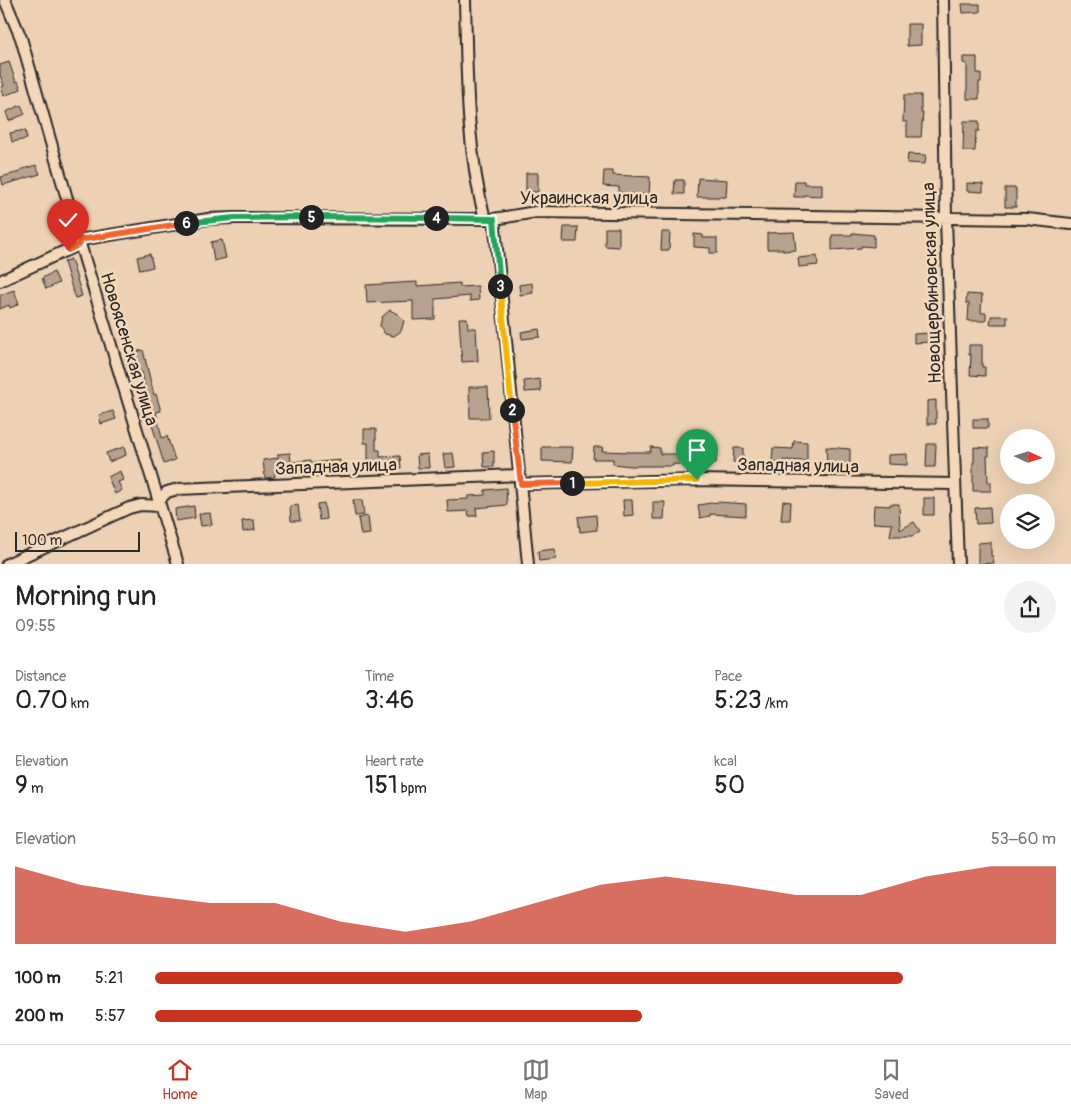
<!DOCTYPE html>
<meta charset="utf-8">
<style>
body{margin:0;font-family:Pangolin,sans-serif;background:#f2f2f2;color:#222;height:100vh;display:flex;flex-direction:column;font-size:19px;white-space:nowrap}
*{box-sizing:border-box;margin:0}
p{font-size:16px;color:#767676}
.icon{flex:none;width:28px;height:28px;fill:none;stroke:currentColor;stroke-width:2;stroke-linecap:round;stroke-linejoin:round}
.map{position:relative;height:564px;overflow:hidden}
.details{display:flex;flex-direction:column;background:#fff;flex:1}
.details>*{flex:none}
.needle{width:32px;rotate:94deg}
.fabs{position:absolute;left:1000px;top:429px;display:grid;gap:10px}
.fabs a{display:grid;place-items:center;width:55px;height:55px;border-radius:50%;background:#fff;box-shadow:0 5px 20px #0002;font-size:25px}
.scale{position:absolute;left:15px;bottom:12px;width:125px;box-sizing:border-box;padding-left:5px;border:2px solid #2b2b2b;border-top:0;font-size:14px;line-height:18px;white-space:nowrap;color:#2b2b2b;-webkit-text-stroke:4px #f4d8ba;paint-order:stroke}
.pin{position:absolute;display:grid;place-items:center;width:42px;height:42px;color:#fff;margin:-51px -21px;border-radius:50% 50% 50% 0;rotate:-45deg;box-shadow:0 0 5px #0007}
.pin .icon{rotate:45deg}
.km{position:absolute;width:25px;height:25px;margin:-12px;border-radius:50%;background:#222;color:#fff;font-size:14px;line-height:25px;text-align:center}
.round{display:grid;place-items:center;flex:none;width:52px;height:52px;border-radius:26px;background:#f2f2f2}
.headline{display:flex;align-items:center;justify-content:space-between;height:85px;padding:0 15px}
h1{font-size:28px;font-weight:600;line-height:38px}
.metrics{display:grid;grid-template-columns:repeat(3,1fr);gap:8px;height:85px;padding:5px 15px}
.metrics div{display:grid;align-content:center}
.metrics b{font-size:25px;font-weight:600}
.metrics small{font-size:14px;font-weight:400}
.metrics p{font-size:14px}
.chart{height:140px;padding:10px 15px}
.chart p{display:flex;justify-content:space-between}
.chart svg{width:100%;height:90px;margin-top:5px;fill:#c8321e;opacity:.7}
ul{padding:0 15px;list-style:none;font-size:16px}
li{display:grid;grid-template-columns:80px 60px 1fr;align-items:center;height:38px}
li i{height:12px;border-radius:6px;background:#c8321e}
.menu{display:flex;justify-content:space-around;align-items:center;height:70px;border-top:1px solid #e0e0e0;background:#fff;font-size:14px;color:#767676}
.menu a{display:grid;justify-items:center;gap:2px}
.menu .on{color:#c8321e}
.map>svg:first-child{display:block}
</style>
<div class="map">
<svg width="1071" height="564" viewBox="0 0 1071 564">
<rect width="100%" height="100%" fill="#ecd1b4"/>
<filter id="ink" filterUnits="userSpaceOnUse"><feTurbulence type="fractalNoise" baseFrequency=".02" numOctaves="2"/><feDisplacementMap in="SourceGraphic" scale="10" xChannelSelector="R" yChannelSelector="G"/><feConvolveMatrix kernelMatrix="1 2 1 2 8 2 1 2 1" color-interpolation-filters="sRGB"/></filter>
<g filter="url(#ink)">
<path fill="#b6a28e" stroke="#2b2b2b" d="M962 4H980V12L963 13Z
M907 24H921V45L907 46Z
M963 57H977V73H981V82H979V99H967V64L963 63Z
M9 62 16 82 18 81 21 89 4 96 1 87 4 86 0 75V65Z
M904 95H921V113H923L921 137H907V122H903Z
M21 105 25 114 9 121 6 112Z
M964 121H979V131H976L975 151H963Z
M25 130 27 139 12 142 10 133Z
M908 154 926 155 925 164 907 163Z
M36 165 40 174 3 185 1 177 20 172V170Z
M604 171H613V175L650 177 649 195 619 193V187L603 186Z
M526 173H538V192H526Z
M698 178 727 180 726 197H697Z
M675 180H684V194H674Z
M795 181H804V184H822V196L803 195V197H794Z
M967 183 983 184V192L967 191Z
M1005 188H1016V207H1005Z
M564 227H578L577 242H563Z
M605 228H619V247L605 246Z
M662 232H670L669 250H661Z
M794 232 796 250 783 251V249H767V233Z
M852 233 874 235V247L861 246V248L832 250V235H852Z
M694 234 703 235V238H717V253H710V248L694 247Z
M222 240 226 258 214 261 211 242Z
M150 254 153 267 140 270 137 257Z
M817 256 818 265 799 267 798 258Z
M71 259 82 296 75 298 64 262Z
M54 272 59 283 46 289 42 278Z
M417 282V286L460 283V287L478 286 479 300 470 301V296L435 299V319L413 320V301L367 303 366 285Z
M532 283 533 293 520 295 519 285Z
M14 290 19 304 10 308 9 305 0 309V295Z
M967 294 982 295 981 313H986V321H968L969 303H966Z
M390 310 399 315 404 321 401 331 394 336 385 334 380 326 382 317Z
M991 316H1007V324H990Z
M459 318H467L468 328H476L478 361 462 362Z
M539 329 540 337 522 339 521 332Z
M930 333V342L914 343V334Z
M969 345H982V367H985V376L970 375 971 355H969Z
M143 350 154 395 156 394 161 411 156 412 162 438 167 436 175 460 164 464 144 398 147 397 142 372 137 374 131 353Z
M540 379 541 391 525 392 524 381Z
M469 387H488L489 418H470Z
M936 400V424H927V401Z
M113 411 116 419 101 424 99 415Z
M973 419H988V428H973Z
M364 429H376V450H380V457L400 456 401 468 387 469V465H368V443H364Z
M794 441 807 442V461L783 460V463L772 462 773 448 793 449Z
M927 444H936L935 467H926Z
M684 445 717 446 716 463 694 462V465L673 464V466H631L613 464V459H593L594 447H603L602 451 631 452H650L651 447 660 448V454H684Z
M124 447 126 455 109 462 106 453Z
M542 447H573L572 462 542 461Z
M826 447 850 449V463L827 465Z
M974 447 989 448V456H987L988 482H991V491H973V462H974Z
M734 448H743V463L733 462Z
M494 451V467H484L483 452Z
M290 453 291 462 311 460V463L340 460V473H331V469L312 471V474L302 475 301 467 274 469 275 477 265 478 263 460 278 458V454Z
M453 453 455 467 445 468 443 454Z
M428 454 429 468H418L417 455Z
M907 454V465L888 464V455Z
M120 471 123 480 118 482 122 490 115 494 108 477Z
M506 488 507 505 476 508 477 516H469L468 511 448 512 447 500 468 499V496L485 495V490Z
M924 498H934V515H924Z
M353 500H362L364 515 355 516Z
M623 500H632L633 515 624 516Z
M783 501 791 502 790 520H781Z
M653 502H665L664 519H653Z
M718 502 746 504V516L710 514V516L700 518 698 505Z
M324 503 326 519 319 520 317 504Z
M890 504H899L900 530 914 522 920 531 912 536H890L892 524 873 523 874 505 890 506Z
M298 505 300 521H291L290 506Z
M194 506 195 518 176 521 175 509Z
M990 507 991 523 976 524 975 508Z
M210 513 212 525 201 526 199 514Z
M596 515 597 530 580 532 578 517Z
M368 516 370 534 361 535 358 518Z
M254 520 255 530 243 532 242 521Z
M991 542V556H993L994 563 978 564V543Z
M555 549 556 559 539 561 538 551Z"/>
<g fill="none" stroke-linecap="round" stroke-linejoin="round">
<defs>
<path id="minor" d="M5 0 21 38 80 244 178 564
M465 0C467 74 466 147 485 219
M943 0 946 219 958 564
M494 219 528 564
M79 240 208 219 234 218 494 219 536 212 1027 219 1071 224
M0 281 80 244
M521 484 697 480 955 484
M159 500 167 492 178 489 519 475
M7 564 129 508 141 505 160 506"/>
</defs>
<use href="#minor" stroke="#2b2b2b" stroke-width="14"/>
<use href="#minor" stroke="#f4d8ba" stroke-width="10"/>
</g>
</g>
<g fill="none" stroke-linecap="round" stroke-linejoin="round" filter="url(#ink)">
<defs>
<path id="split-1" d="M572 483 697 480"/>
<path id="split-2" d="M512 410 521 484 572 483"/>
<path id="split-3" d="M500 286 512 410"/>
<path id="split-4" d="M436 218 494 219 500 286"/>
<path id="split-5" d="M311 217 436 218"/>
<path id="split-6" d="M186 223 234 218 311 217"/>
<path id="split-7" d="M68 250 80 244 79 240 186 223"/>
</defs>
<use href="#split-1" stroke="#fff" stroke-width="10"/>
<use href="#split-2" stroke="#fff" stroke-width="10"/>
<use href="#split-3" stroke="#fff" stroke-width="10"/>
<use href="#split-4" stroke="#fff" stroke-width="10"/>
<use href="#split-5" stroke="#fff" stroke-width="10"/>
<use href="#split-6" stroke="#fff" stroke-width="10"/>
<use href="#split-7" stroke="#fff" stroke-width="10"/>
<use href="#split-1" stroke="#f5b400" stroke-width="6"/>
<use href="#split-2" stroke="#f0652b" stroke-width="6"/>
<use href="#split-3" stroke="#f5b400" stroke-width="6"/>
<use href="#split-4" stroke="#22a559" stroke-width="6"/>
<use href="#split-5" stroke="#22a559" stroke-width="6"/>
<use href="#split-6" stroke="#22a559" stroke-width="6"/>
<use href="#split-7" stroke="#f0652b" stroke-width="6"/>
</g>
<g text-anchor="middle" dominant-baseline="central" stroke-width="5" stroke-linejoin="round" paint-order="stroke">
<g font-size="18" fill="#2b2b2b" stroke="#f4d8ba">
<text x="589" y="198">Украинская улица</text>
<text transform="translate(932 283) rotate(-92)">Новощербиновская улица</text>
<text transform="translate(129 349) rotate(73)">Новоясенская улица</text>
<text transform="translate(798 466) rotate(1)">Западная улица</text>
<text transform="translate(336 467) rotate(-2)">Западная улица</text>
</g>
</g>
</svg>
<div class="fabs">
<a><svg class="needle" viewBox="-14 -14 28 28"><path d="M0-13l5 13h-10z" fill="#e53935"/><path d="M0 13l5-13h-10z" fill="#767676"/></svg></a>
<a><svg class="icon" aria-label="layers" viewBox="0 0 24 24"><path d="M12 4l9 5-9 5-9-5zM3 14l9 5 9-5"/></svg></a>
</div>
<div class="scale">100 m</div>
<div class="pin" style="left:697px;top:480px;background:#1e9e55"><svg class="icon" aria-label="arrive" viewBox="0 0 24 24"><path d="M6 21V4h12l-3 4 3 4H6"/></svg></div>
<div class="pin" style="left:68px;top:250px;background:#d93025"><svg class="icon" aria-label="check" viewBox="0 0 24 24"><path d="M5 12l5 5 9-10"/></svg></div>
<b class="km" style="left:572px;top:483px">1</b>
<b class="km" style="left:512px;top:410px">2</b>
<b class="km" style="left:500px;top:286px">3</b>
<b class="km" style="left:436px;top:218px">4</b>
<b class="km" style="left:311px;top:217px">5</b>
<b class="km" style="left:186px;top:223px">6</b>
</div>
<section class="details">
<div class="headline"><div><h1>Morning run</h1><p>09:55</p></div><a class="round"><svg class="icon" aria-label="share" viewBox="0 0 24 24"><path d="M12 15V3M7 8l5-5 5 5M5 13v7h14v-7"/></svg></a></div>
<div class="metrics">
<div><p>Distance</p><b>0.70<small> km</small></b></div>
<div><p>Time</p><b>3:46</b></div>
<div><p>Pace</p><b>5:23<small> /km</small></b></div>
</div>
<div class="metrics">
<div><p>Elevation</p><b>9<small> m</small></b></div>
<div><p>Heart rate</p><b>151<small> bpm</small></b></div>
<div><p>kcal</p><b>50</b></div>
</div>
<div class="chart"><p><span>Elevation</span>53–60 m</p>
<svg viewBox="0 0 160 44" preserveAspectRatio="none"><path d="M0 44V6L10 15L20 20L30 24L40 24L50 33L60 38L70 33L80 24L90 15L100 11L110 15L120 20L130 20L140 11L150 6L160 6V44z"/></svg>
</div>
<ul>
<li><b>100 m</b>5:21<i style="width:83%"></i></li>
<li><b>200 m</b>5:57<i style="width:54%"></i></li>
</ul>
</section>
<nav class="menu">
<a class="on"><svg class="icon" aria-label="home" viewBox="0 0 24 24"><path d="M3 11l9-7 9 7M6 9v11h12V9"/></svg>Home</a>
<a><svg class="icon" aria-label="map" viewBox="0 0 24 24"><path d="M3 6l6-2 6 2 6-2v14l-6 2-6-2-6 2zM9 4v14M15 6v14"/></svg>Map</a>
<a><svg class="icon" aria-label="saved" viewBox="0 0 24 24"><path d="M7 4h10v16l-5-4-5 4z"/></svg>Saved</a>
</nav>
